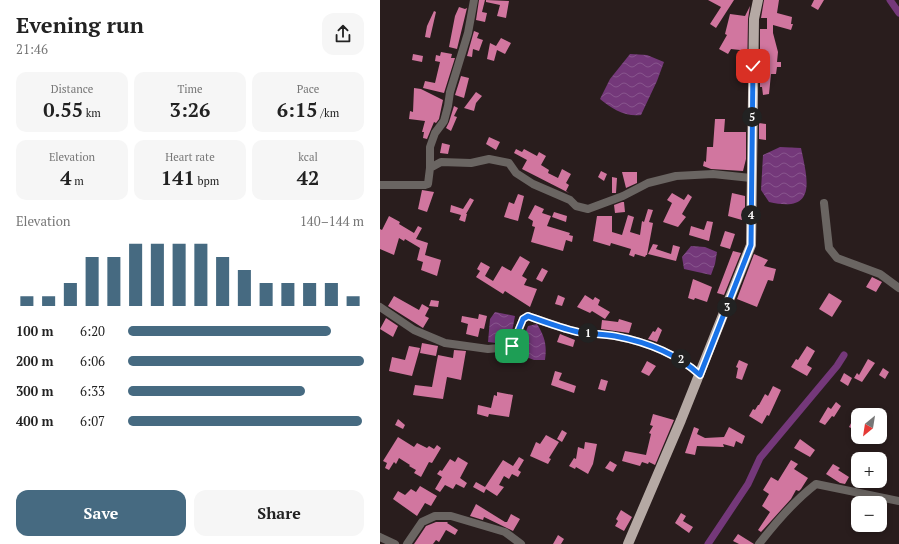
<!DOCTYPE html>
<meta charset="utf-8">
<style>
body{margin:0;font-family:"PT Serif",serif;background:#f6f6f6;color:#222;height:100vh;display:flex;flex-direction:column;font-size:15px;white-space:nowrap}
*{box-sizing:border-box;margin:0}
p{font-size:13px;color:#767676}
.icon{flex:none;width:22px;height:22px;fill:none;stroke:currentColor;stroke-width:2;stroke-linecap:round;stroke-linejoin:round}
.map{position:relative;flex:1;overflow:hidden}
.drawer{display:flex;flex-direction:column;background:#fff;width:380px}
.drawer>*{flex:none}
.needle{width:26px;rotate:210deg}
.tools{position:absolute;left:471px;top:408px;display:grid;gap:8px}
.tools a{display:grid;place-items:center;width:36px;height:36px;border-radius:8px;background:#fff;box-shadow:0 2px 6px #0003;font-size:20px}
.pin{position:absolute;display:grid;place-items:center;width:34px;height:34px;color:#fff;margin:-17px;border-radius:8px;box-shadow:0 2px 6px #0006}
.km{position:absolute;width:20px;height:20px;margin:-10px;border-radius:50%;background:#222;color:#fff;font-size:11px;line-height:20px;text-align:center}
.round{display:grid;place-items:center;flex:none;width:42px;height:42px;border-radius:12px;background:#f6f6f6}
.overview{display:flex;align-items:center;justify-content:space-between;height:68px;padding:0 16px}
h1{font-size:22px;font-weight:800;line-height:30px}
.metrics{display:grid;grid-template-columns:repeat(3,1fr);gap:6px;height:68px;padding:4px 16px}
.metrics div{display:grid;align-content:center;border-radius:10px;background:#f6f6f6;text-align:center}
.metrics b{font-size:20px;font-weight:800}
.metrics small{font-size:11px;font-weight:400}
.metrics p{font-size:11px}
.chart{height:112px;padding:8px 16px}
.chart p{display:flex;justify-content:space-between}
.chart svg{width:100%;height:72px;margin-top:4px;stroke:#466a81;stroke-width:6}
.cta{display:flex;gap:8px;margin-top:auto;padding:8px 16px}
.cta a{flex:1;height:46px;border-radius:12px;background:#466a81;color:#fff;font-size:16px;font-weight:800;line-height:46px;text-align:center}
.cta a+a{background:#f6f6f6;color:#222}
ul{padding:0 16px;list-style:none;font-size:13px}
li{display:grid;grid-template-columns:64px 48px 1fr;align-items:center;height:30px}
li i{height:10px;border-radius:5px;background:#466a81}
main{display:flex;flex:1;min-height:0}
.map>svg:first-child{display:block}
</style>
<main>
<section class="drawer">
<div class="overview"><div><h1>Evening run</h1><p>21:46</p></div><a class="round"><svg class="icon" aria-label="share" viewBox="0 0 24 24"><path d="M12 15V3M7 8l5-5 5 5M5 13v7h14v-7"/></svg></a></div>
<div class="metrics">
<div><p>Distance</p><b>0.55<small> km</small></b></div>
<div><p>Time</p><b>3:26</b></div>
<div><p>Pace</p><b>6:15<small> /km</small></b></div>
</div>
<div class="metrics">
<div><p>Elevation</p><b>4<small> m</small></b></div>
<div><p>Heart rate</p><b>141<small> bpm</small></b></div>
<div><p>kcal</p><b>42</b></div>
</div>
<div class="chart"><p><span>Elevation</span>140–144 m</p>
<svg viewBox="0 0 160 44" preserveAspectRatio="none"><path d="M5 44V38M15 44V38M25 44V30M35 44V14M45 44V14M55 44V6M65 44V6M75 44V6M85 44V6M95 44V14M105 44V22M115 44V30M125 44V30M135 44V30M145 44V30M155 44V38"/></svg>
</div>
<ul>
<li><b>100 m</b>6:20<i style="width:86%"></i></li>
<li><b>200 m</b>6:06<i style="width:100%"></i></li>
<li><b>300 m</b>6:33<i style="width:75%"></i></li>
<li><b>400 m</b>6:07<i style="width:99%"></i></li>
</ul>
<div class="cta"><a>Save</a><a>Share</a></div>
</section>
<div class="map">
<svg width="519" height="544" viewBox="0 0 519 544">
<defs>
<pattern id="water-waves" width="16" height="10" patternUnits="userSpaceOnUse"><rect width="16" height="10" fill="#74387a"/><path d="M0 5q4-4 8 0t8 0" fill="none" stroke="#88558d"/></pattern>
</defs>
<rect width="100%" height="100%" fill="#291d1d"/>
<path fill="url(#water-waves)" d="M250 54 267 55 284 62 277 81 261 115C245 117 232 109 220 99L230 79Z
M400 147 421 148C428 181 437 213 389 202L381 190 383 155Z
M311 246 325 247 337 252 335 264 331 275 304 269 302 257Z
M115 312 135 316 130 342 124 344 108 342 110 319Z
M157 324C165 337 167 345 165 360H154L141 355V344L148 326Z"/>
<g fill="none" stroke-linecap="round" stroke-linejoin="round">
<path stroke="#74387a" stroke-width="7" d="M510 0 519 13
M328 544 368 484 380 458 457 366 464 355"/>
</g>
<path fill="#d1769f" d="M99 0H105L102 12 107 13 105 22 96 20Z
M106 0 129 1 126 18 117 16 120 5 106 2Z
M328 0H354L336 28 330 24 341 7Z
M384 0H399L397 13 412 17 411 24H413L411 30 393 25V33L398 52 397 62H401V67H397L396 74H391L389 94 383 95 382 87H380V67L387 68 389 53 380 54V29H387V18H381Z
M434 0H444L438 10 431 6Z
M370 6 368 19 367 76H363L364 64 359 63 360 50 351 49 348 54 339 49 347 35 345 34 350 14 365 16Z
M79 7 85 9 87 8 77 49 69 47 75 16Z
M54 11 56 12 50 38 45 37 47 26Z
M94 31 99 33 97 38 103 40 99 51 93 49 92 57 87 56Z
M121 38 131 43 125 54 117 50 114 61 107 59 110 43 116 46Z
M61 52 72 54 71 58H75L64 93 43 88 45 81 55 83 60 62 55 61 56 55 60 56Z
M33 54 43 56 42 62 32 60Z
M81 76 89 78 84 98 75 95Z
M34 88 41 89 63 100 59 119 56 123 54 122 47 139 43 138 44 132H42L45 121 29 119 30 111 33 112Z
M96 92 102 96 96 103 94 111 84 108Z
M74 106 78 108 74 116 77 117 71 131 66 128 69 122Z
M335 119H345L344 132H366V159L363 171 331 169 323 166 324 161 326 162 327 147H333Z
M379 123 386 124V140L379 139Z
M109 137 120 142 116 150 106 144Z
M62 143 70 145 68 154 60 153Z
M136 149 142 152 144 149 157 156 159 152 166 156 161 165 169 170 168 173 178 178 182 169 191 174 186 183 189 185 186 191 189 193 142 169 147 160 134 153Z
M221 171 227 174 224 181 218 177Z
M242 172H257V183L246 188Z
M232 177 237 178 236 193H232Z
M42 190 54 192 47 212 38 209Z
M292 193 304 200 308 194 312 197 302 214 306 217 298 227 283 222 292 203 287 200Z
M352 193 365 196V211L362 220 348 216Z
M138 194 144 196 138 221 124 217 129 202 134 204Z
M90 198 94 200 86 214H87L85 222 79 220 81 215 70 212 71 205 83 209Z
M242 202H244L245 212 235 213 234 205Z
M155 205 164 209 162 213 171 216 167 226 190 233 189 235 193 236 192 242 186 240 183 251 151 242 155 227 152 226 153 221 148 218Z
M268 209 273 210 269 222 273 223 267 255H266L265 257 255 254 254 257 249 255 251 249 231 243 230 246 213 241 217 216H232V232L242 235 248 215 254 217 250 232 260 235 262 221 264 222Z
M174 212 187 216 186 222 172 217Z
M9 216 20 222 19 224 34 233 38 226 42 228 36 239 48 243 45 255 61 260 57 276 41 270 43 262 37 260 40 248 25 239 24 241 19 238 14 255 0 249V229L2 230Z
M327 221 333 222 329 241 309 235 311 226 324 230Z
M345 231 355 234 350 249 340 246Z
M273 244 278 245 276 249 291 254 293 245 300 247 296 261 268 254Z
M353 251 361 253 344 295 337 293Z
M374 254 388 260 384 266 396 269 393 281 388 280 377 307 357 299Z
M140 256 150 262 142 276 147 279 144 285 157 289 150 307 125 291 123 294 96 277 100 271 97 269 101 262 110 267 105 276 113 281 122 266 131 271Z
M162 268 168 271 162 282 156 279Z
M492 277 502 282 496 292 486 287Z
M313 279 332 287 327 302 315 298 314 300 308 298Z
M449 293 462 301 452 317 439 309Z
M178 295 185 298 182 306 175 304Z
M205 295 213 300 215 297 220 300 218 305 230 312 225 319 212 311 210 313 197 307Z
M14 296 39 310 42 304 49 308 45 316 49 318 43 328 8 306Z
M51 300 59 301 58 307 49 306Z
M99 314 107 316 104 329 100 328 98 337 86 334 88 324 81 322 82 316 98 319Z
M6 318 18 326 13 337 0 329Z
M239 319 252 323 249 333 221 329 222 320 238 322Z
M278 327 282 330 277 342 268 339 273 331 275 332Z
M180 334 195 340 193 347 177 342Z
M42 343 58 346 56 356 40 353Z
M29 346 40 348 32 376 9 371 12 357 25 360Z
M427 346 435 351 427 365 432 368 427 376 411 367 416 359 418 360Z
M74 350 86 351 81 380 67 377 63 399 33 395 35 385 52 387 58 355 73 358Z
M488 359 495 363 482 382 474 378 477 373 479 375Z
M359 360 368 364 362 380 356 378 358 368 356 367Z
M267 361 276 366 269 376 261 372Z
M503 368 509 372 505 379 499 375Z
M175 371 182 373 179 380 196 386 194 393 171 385Z
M464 373 472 378 468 386 460 381Z
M221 379 228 381 225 391 218 389Z
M393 386 401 390 389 416 387 415 382 424 369 416 373 409 375 410 378 405H379L385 394 388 396Z
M117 392 133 395 129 417 109 414 108 417 97 414 98 405 111 408 114 395 117 396Z
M456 402 461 406 454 417 452 416 445 425 439 422 448 407 451 409Z
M273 414 294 420 275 465 269 462 268 464 262 462 260 466 242 461 245 451 266 455 271 434 269 433 273 426 270 425Z
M474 417 478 421 473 429 469 427Z
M18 419 25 425 23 429 15 425Z
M314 427 319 429 317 434 325 438 344 437 349 427 365 436 362 444 356 441 354 447 343 444 344 447 317 446 315 455 305 453Z
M182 430 187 433 182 442 177 439Z
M166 435 179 442 169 458 171 459 168 464 150 456 156 442 160 444Z
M18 437 34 447 37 443 47 448 49 446 54 449 57 445 61 448 52 463 49 462 41 477 34 473 36 470 29 466 30 465 19 458 16 464 14 462 9 470 5 468 7 463 3 461Z
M420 439 435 450 430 457 414 448Z
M205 442 217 444 213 464 208 474 196 467 195 469 189 466 194 458 196 459 198 447 204 449Z
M78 457 88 463 80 478 87 483 84 488 76 484 73 489 65 485 60 492 55 489 62 477 57 474 60 470 62 471 70 459 75 462Z
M139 457 144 460 138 470 141 472 138 477 132 474 129 479 124 476 119 485 124 487 117 496 106 489 104 493 93 487 96 482 105 487 123 460 133 466Z
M411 460 418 464 414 469 428 478 421 489 419 491 416 490 411 499 381 532 378 530 390 512 382 506 389 494 383 490 391 477 398 481Z
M230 461 237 465 233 472 225 468Z
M453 464 460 468 458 470 469 477 465 484 460 483 446 474Z
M40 486 57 496 51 506 45 503 37 516 13 499 18 491 25 495 31 489 36 492Z
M96 504 125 522H127L131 514 140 519 133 531 104 517 103 520 90 516Z
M241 510 252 517 244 531 235 526 238 521 236 519Z
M301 513 306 516 303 521 313 527 309 533 295 523Z
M56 522H68L67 523 78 530 75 535 66 530 59 542 56 540 53 544H34L46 526Z
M358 534 374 544H359L353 541Z
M178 535 184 539 181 544H173Z"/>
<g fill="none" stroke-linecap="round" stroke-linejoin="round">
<path stroke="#6a6562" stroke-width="8" d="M50 168V147L55 133 64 121 68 106 70 92 88 33 94 0
M0 185H45L48 184 50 168 61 162 91 163 109 159 129 163 136 173 153 184 190 200 196 206 208 209 243 196 268 183 296 176 333 174 371 178
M444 203 449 248 457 258 500 274 519 288
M0 307 34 330 65 343 108 349 130 347 134 342 143 319 148 316C165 322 181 328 198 332 210 334 223 334 235 336 267 342 296 353 320 375
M0 537 15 544
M27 544 42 522 55 516H71L125 532 141 544
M379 544C396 522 414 501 436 484L519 501"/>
<path stroke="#b5a9a4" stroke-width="10" d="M248 544 301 420 371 245 374 19 378 0"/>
</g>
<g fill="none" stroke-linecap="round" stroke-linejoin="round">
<defs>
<path id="route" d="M132 346 143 319 148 316C165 322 181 328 198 332 210 334 223 334 235 336 267 342 296 353 320 375L371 245 373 66"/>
</defs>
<use href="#route" stroke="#fff" stroke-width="8"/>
<use href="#route" stroke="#1a73e8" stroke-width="5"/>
</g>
</svg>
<div class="tools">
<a><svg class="needle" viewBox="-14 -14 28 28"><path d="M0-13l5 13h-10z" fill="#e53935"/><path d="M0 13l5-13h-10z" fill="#767676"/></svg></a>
<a>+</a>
<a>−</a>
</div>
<div class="pin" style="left:132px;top:346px;background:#1e9e55"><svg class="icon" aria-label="arrive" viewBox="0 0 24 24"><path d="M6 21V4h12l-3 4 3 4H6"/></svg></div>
<div class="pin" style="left:373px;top:66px;background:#d93025"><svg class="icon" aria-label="check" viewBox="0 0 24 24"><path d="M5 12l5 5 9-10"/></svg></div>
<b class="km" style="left:208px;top:333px">1</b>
<b class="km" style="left:301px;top:359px">2</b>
<b class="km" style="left:347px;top:307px">3</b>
<b class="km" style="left:371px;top:215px">4</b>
<b class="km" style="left:372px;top:117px">5</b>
</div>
</main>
